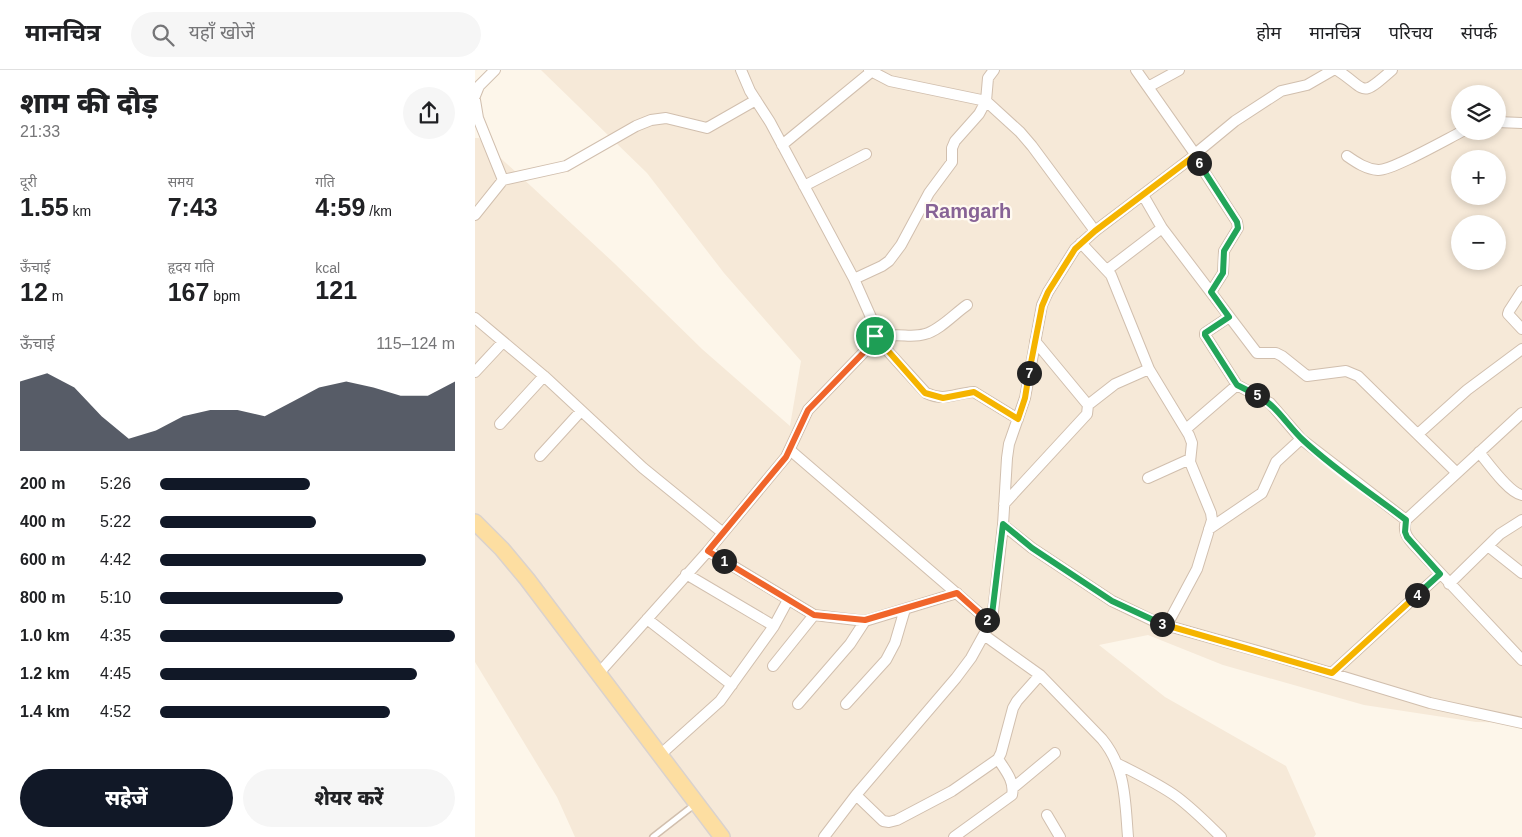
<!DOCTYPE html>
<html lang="hi">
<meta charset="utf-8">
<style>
body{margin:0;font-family:Helvetica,"Noto Sans Devanagari",sans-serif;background:#f6f6f6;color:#202124;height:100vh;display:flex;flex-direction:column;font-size:19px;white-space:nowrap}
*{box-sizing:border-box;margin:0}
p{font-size:16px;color:#757577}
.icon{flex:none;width:28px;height:28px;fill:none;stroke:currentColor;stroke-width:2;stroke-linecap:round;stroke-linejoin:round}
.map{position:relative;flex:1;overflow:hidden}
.sheet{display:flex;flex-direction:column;background:#fff;width:475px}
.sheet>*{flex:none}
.fabs{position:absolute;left:976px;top:15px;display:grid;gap:10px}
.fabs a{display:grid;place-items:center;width:55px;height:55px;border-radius:50%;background:#fff;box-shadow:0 2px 8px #0003;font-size:25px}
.pin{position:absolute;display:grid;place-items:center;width:42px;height:42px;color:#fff;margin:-21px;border:2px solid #fff;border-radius:50%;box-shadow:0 1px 5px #0007}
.km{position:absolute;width:25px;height:25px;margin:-12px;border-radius:50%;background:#222;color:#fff;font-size:14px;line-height:25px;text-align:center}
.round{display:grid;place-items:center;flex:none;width:52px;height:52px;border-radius:26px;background:#f6f6f6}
.overview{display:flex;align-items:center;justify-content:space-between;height:85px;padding:0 20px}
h1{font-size:28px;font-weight:800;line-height:38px}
.stats{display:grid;grid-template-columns:repeat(3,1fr);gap:8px;height:85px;padding:5px 20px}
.stats div{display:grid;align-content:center}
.stats b{font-size:25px;font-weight:800}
.stats small{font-size:14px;font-weight:400}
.stats p{font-size:14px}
.chart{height:140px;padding:10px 20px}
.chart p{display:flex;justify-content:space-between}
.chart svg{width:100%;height:90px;margin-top:5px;fill:#111827;opacity:.7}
.cta{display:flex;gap:10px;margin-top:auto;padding:10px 20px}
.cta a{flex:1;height:58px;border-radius:30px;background:#111827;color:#fff;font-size:20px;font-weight:800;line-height:58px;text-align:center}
.cta a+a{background:#f6f6f6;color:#202124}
ul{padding:0 20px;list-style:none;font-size:16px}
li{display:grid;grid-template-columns:80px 60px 1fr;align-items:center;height:38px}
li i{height:12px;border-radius:6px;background:#111827}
header{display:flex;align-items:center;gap:30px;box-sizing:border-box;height:70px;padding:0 25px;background:#fff;border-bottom:1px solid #e0e0e0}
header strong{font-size:24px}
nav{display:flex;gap:28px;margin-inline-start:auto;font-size:18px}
.search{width:350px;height:45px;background:#f6f6f6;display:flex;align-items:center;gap:12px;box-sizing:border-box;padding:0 18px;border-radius:28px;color:#757577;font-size:19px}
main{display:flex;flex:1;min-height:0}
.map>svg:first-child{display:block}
</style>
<header>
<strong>मानचित्र</strong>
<div class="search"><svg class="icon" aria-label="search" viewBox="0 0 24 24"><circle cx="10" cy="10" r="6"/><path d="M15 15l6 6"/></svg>यहाँ खोजें</div>
<nav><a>होम</a><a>मानचित्र</a><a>परिचय</a><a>संपर्क</a></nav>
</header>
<main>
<section class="sheet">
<div class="overview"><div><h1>शाम की दौड़</h1><p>21:33</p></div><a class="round"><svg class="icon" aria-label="share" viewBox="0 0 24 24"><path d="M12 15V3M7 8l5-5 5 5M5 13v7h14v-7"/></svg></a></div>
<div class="stats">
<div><p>दूरी</p><b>1.55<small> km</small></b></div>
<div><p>समय</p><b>7:43</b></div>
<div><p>गति</p><b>4:59<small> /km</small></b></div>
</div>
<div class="stats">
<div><p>ऊँचाई</p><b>12<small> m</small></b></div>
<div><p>हृदय गति</p><b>167<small> bpm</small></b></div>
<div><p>kcal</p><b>121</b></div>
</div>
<div class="chart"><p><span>ऊँचाई</span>115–124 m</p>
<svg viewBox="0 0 160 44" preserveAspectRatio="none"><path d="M0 44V10L10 6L20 13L30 27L40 38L50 34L60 27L70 24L80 24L90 27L100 20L110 13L120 10L130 13L140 17L150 17L160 10V44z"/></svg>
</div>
<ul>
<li><b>200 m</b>5:26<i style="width:51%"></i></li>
<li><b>400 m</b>5:22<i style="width:53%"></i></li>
<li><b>600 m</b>4:42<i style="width:90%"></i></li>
<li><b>800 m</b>5:10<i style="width:62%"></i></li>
<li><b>1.0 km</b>4:35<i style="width:100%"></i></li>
<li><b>1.2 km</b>4:45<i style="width:87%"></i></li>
<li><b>1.4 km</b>4:52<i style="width:78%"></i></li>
</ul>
<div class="cta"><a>सहेजें</a><a>शेयर करें</a></div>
</section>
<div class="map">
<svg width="1047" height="767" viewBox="0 0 1047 767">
<rect width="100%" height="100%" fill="#fdf6ea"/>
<path fill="#f6e9d8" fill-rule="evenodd" d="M66 0H1047V653L1001 652 889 635 748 595 673 565 624 575 690 627 811 696 841 764 839 767H100L82 727 0 592V68H4L139 193 227 279 315 356 326 291 249 203 172 103ZM985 24H1022V61H985ZM985 89H1022V126H985ZM985 154H1022V191H985Z"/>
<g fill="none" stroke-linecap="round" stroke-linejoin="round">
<defs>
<path id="service" d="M178 767 219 735"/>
<path id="minor" d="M394 0 415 11 511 31 545 62 557 76 620 161
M673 17 704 0
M0 26 4 16 20 0
M0 30 3 48 28 110 0 145
M1022 52 1047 53
M307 75 396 2
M720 84 760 51 806 21 832 15 858 0H862C893 20 884 29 917 0
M719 86 762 152 763 158 749 181 748 203 736 222
M872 86C882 93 891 99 903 100 916 101 972 69 988 61
M28 110 91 96 161 56 176 50 191 48 232 58 281 30
M329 116 391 84
M668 125 687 158 782 283H801L807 286 832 306 871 301 883 306 982 403
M606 173 636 205 674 299 714 365 717 373 715 392 736 443 737 450 722 499 692 555
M632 200 687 158
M379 209 407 196 414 191 426 175 454 123 477 92V78L480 71 504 44 511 31 513 8 519 0
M1047 221 1034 241 1033 244 1047 259
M754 247 730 263V265L762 315 795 333 826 369 931 450
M0 248 69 306 168 398 248 463
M400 267 451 323C470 332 480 323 499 322L543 349
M403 269C422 261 434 269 450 264 465 260 479 244 492 235
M0 302 28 272
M613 335 640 314 674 299
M1047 343 931 450C928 461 931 466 938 474L1047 590
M25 354 69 306
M711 359 762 315
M943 364 992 320 1047 279
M315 380 516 553
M1004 382C1013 393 1034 423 1047 425
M65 386 106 341
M673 408 715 389
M529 434 612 344 613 335 560 271
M528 455 557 478 637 531 683 553 793 584 955 633 1047 653
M734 459 787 423 801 392 826 369
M1013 476 1047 503
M233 481 339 545 390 551 482 523
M211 504 299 556
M974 514 1025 464 1047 450
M172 549 257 615
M509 565 565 605 627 669C651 698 650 731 653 767
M298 596 339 545
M124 603 233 481 311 387 333 340 391 280 400 267 399 254 379 209 295 52 275 21 266 0
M857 603 965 504
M323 634 375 574 390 551
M371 634 411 590 420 573 430 539
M186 684 245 631 299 556 313 530
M643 694C663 704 684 714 702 727 718 739 732 753 746 767
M538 718 580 683
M381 725 408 751 414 752 422 750 477 721 523 689 526 683 538 638 542 631 565 605
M572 745 585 767
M349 767 381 725 481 608 496 588 517 550 528 455 532 388 534 374 550 328 567 235 573 222 600 179 620 161 719 86 720 84 661 0
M479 767 537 725C540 711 530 700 523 689"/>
<path id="primary" d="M0 452 27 479 52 509 247 767"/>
</defs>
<use href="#service" stroke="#d1bfae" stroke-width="8"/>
<use href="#minor" stroke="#d1bfae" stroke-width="12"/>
<use href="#primary" stroke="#dad2cd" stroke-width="18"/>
<use href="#service" stroke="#fff" stroke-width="5"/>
<use href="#minor" stroke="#fff" stroke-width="10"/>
<use href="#primary" stroke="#fddea1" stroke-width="15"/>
</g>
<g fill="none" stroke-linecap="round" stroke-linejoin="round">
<defs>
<path id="split-1" d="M249 491 233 481 311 387 333 340 391 280 400 266"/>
<path id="split-2" d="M249 491 339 545 390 550 482 523 512 550"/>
<path id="split-3" d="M512 550 516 553 528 454 557 478 637 531 687 554"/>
<path id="split-4" d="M687 554 857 603 942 525"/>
<path id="split-5" d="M782 325C802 336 812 355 828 370 860 400 897 424 931 450L930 462 932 467 965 504 942 525"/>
<path id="split-6" d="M724 93 762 152 763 158 749 181 748 203 736 222 754 247 730 263V265L762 315 782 325"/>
<path id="split-7" d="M554 303 567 236 573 222 600 179 620 161 719 86 724 93"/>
<path id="split-8" d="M400 266 450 323 468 328 499 322 543 349 550 328 554 303"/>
</defs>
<use href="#split-1" stroke="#fff" stroke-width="10"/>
<use href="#split-2" stroke="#fff" stroke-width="10"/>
<use href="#split-3" stroke="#fff" stroke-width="10"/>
<use href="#split-4" stroke="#fff" stroke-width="10"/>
<use href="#split-5" stroke="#fff" stroke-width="10"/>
<use href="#split-6" stroke="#fff" stroke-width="10"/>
<use href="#split-7" stroke="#fff" stroke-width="10"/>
<use href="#split-8" stroke="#fff" stroke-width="10"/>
<use href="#split-1" stroke="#f0652b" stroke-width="6"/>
<use href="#split-2" stroke="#f0652b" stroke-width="6"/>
<use href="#split-3" stroke="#22a559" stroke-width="6"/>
<use href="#split-4" stroke="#f5b400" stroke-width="6"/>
<use href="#split-5" stroke="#22a559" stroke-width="6"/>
<use href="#split-6" stroke="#22a559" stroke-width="6"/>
<use href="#split-7" stroke="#f5b400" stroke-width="6"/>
<use href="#split-8" stroke="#f5b400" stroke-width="6"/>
</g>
<g text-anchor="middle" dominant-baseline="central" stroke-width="4.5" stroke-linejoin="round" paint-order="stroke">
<g font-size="20" font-weight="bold" fill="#876396" stroke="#fffaf1">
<text x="493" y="141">Ramgarh</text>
</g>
</g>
</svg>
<div class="fabs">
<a><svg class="icon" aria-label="layers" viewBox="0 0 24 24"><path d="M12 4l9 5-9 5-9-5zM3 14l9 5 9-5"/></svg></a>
<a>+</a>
<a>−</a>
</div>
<div class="pin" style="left:400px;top:266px;background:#1e9e55"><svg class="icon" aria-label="arrive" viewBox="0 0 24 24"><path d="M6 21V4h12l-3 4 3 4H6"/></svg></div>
<b class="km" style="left:249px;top:491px">1</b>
<b class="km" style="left:512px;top:550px">2</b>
<b class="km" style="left:687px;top:554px">3</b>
<b class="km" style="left:942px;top:525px">4</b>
<b class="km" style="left:782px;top:325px">5</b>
<b class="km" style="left:724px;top:93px">6</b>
<b class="km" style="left:554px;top:303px">7</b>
</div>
</main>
